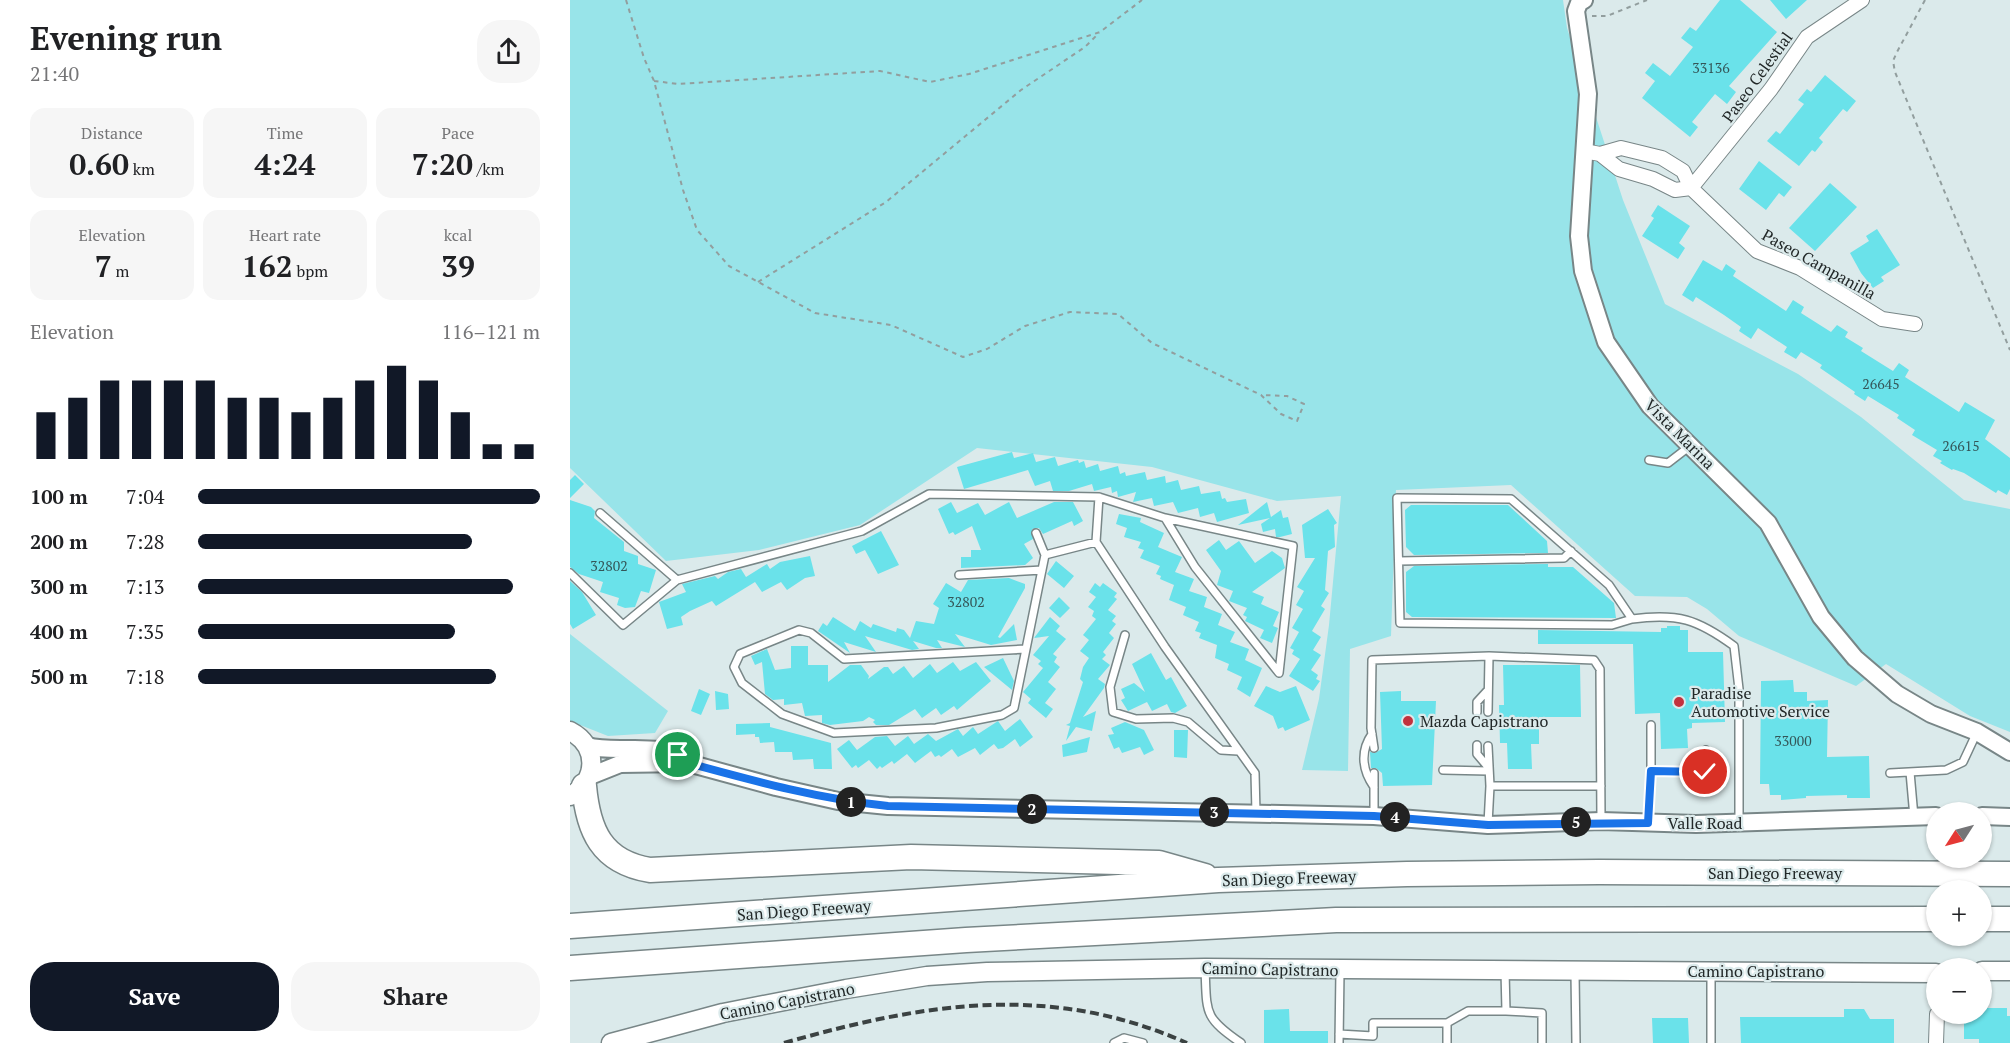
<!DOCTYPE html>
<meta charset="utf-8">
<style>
body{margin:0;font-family:"PT Serif",serif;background:#f6f6f6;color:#202124;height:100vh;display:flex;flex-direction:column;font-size:22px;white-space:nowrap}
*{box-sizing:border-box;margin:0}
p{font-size:20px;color:#757577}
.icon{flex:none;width:33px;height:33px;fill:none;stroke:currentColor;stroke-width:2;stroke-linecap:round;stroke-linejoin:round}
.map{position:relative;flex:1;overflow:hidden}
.side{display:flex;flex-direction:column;background:#fff;width:570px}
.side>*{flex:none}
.needle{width:39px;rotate:234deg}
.controls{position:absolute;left:1356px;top:802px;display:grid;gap:12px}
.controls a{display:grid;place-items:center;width:66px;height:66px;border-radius:50%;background:#fff;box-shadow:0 2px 4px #0004;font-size:30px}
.pin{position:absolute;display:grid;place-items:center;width:51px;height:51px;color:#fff;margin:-26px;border:3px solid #fff;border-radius:50%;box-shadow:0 2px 6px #0007}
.km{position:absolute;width:30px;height:30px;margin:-15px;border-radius:50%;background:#222;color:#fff;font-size:16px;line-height:30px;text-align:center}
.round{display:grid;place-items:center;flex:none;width:63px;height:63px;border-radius:24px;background:#f6f6f6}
.headline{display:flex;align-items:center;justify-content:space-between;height:102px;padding:0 30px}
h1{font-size:33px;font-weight:600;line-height:45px}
.stats{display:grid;grid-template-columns:repeat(3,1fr);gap:9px;height:102px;padding:6px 30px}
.stats div{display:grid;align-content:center;border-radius:15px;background:#f6f6f6;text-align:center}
.stats b{font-size:30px;font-weight:600}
.stats small{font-size:16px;font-weight:400}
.stats p{font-size:16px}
.chart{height:168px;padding:12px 30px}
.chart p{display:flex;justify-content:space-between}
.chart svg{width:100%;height:108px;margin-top:6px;stroke:#111827;stroke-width:6}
.cta{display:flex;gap:12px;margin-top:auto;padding:12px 30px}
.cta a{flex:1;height:69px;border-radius:24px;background:#111827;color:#fff;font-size:24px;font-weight:600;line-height:69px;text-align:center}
.cta a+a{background:#f6f6f6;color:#202124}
ul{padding:0 30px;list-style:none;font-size:20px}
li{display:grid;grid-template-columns:96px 72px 1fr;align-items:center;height:45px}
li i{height:15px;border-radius:8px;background:#111827}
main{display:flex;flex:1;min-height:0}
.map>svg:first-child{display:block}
</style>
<main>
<section class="side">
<div class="headline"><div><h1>Evening run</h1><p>21:40</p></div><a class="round"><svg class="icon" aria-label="share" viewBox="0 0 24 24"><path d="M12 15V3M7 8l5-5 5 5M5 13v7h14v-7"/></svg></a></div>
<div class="stats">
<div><p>Distance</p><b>0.60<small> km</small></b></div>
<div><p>Time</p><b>4:24</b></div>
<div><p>Pace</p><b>7:20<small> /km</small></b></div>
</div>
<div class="stats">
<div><p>Elevation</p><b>7<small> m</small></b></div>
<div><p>Heart rate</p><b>162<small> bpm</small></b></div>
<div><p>kcal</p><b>39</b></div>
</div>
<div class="chart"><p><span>Elevation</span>116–121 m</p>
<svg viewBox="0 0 160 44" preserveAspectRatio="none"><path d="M5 44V25M15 44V19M25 44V12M35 44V12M45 44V12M55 44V12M65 44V19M75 44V19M85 44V25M95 44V19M105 44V12M115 44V6M125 44V12M135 44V25M145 44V38M155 44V38"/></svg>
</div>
<ul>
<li><b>100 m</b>7:04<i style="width:100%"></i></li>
<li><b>200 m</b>7:28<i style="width:80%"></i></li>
<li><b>300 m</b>7:13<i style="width:92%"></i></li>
<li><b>400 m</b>7:35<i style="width:75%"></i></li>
<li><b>500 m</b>7:18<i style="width:87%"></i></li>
</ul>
<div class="cta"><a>Save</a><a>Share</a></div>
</section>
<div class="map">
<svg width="1440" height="1043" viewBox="0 0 1440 1043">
<rect width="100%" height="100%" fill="#dbeaeb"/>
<path fill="#98e4e9" d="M0 0H993L997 28 1053 200 1095 304 1228 374 1291 417 1394 500 1440 509V732L1400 716 1316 664 1286 686 1169 636 1137 609 1117 597 1065 596 941 485 826 490 821 636 780 649 778 771 732 770 749 699 759 625 771 496 707 501 582 467 407 448 290 525 189 550 96 561 0 468Z
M0 634 98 711 85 733 38 736 0 721Z"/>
<path fill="#6ae2ea" d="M1150 0H1170L1207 32 1159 86 1166 92 1157 104 1145 94 1122 122 1128 127 1120 137 1072 98 1085 81 1075 73 1083 63 1100 76 1123 47 1111 38 1120 27 1126 31Z
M1200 0H1237L1216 19Z
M1255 75 1286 101 1277 112 1273 109 1249 138 1253 142 1245 152 1242 150 1229 166 1197 141 1206 131 1210 134 1234 104 1228 100 1237 89 1241 92Z
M1189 161 1222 187 1214 197 1209 193 1196 210 1169 189Z
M1260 183 1287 207 1245 251 1219 228Z
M1088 205 1120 226 1109 243 1115 248 1108 259 1072 236 1084 218 1081 216Z
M1307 229 1330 265 1311 277 1314 281 1303 288 1291 273 1280 253 1299 241 1296 236Z
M1133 260 1152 271 1156 264 1166 271 1163 276 1216 311 1223 300 1234 307 1231 313 1261 332 1267 325 1278 332 1275 337 1293 348 1291 351 1323 371 1329 363 1339 370 1335 377 1389 412 1395 402 1425 420 1415 439 1440 458V489L1437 495 1428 490 1426 493 1394 473 1383 469 1382 470 1370 463 1372 461 1363 456 1367 450 1342 435 1345 430 1327 418 1329 415 1298 396 1295 401 1284 394 1285 392 1250 368 1252 365 1231 352 1226 359 1214 352 1217 347 1188 328 1181 339 1169 331 1171 327 1154 315 1126 297 1123 302 1112 295Z
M442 452 444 458 463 453 466 462 485 457 488 466 508 460 509 463 514 461 516 468 528 464 530 471 548 466 550 474 555 472 556 476 575 472 577 480 595 476 596 483 608 480 611 490 629 486 631 494 650 491 652 499 655 498 657 502 676 499 679 513 647 522 644 513 630 517 628 508 608 513 603 502 584 506 582 498 563 502 566 492 548 497 547 491 542 493 541 487 524 491 522 484 499 491H483L480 481 465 486 458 470 394 489 387 467Z
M5 475 14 484 0 498V480Z
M0 500 21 507 25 511 24 518 54 542V551L68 556V564L86 570 79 593 71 591 65 607 55 608 47 605 49 598 30 592 33 582 9 574 0 567Z
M381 502 387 513 408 503 415 515 439 502 447 518 484 502H503L513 521 504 526 502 521 473 534 469 528 462 529 463 539 454 544 463 558 455 565 391 568V557H401V550H411L402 526 385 535 383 532 379 534 368 509Z
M697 502 701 517 711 510 713 518 718 517 722 534 710 537H706L705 529 693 532 691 524 700 518 668 525Z
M841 505H938L977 541 978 553 844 555 836 547 835 510Z
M758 509 767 523 764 525 765 547 758 551 755 590 759 593 751 606 755 609 742 631 751 637 743 650 751 655 741 670 748 675 746 679 750 681 743 691 719 676 730 659 722 654 724 650 720 648 729 632 722 628 733 609 726 605 734 591 727 587 745 558H735L732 525Z
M549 514 571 518 570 522 594 533 588 547 612 557 605 572 624 579 619 591 637 597 634 607 652 614 648 625 665 632 660 642 679 649 675 660 692 668 680 697 667 689 672 677 657 670 659 664 645 658 647 645 629 638 631 633 625 631 629 622 613 615 616 607 599 600 604 585 590 579 591 576 586 574 590 566 570 558 574 550 568 548 571 542 554 537 557 528 546 524Z
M311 531 329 565 308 574 295 550 286 554 282 546Z
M649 540 656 550 669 541 685 563 702 551 712 558 715 568 682 592 694 597 691 604 709 612 703 626 708 628 702 643 690 638 694 630 675 621 677 617 673 615 677 608 659 601 663 591 647 585 651 571 636 550Z
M240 556 245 576 235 578 217 590 211 582 192 592 185 582 146 606 142 601 120 611 111 617 113 625 97 629 89 602 116 592 112 584 145 576 148 579 158 572 171 569 176 577 197 564 200 569 210 562Z
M486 561 504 576 494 588 477 574Z
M978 564V567H1003L1044 603 1046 618 842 617 836 612V572L844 566Z
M439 578 455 584V588L428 637 430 638 444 624 447 640 421 645 385 634 395 647 367 640 372 648H366L343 641 349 649 342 650 295 636 306 652 274 642 280 653 248 631 253 623 257 626 263 617 285 631 290 621 301 628 303 624 326 632 327 628 334 630 340 638 346 621 364 624 369 608 363 604 376 583 391 592 398 580Z
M0 581 12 592 26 615 3 629 0 624Z
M525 583 530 587 533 583 547 593 544 597 547 599 538 610 546 616 542 621 546 624 539 633 544 638 533 652 536 655 532 659 540 665 528 679 535 684 534 688 513 717 526 711 522 731 506 727 496 741 500 726 496 725 500 723 513 682 510 679 513 667 519 658 510 651 519 640 513 635 526 619 522 616 524 611 518 607 526 597 519 592Z
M489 597 500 608 490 618 479 608Z
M480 617 490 626 486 631 496 639 483 654 487 657 484 662 490 667 478 682 486 689 475 703 483 709 476 718 458 703 461 699 453 692 473 668 468 664 471 661 463 655 479 636 464 638Z
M1097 626H1110V630H1118V652H1153L1155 722 1122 723V728L1117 729 1118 748 1091 749 1090 713 1065 714 1063 644H968V630L1091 632V628H1097Z
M221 646H238V665H258V682L280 665H291L299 676 298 679 314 667H318L323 674 334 666 343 678 360 664 367 673 383 662 390 671 406 662 421 681 387 710 384 706 371 715 366 708 352 718 345 709 319 725H306L303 722 305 720 299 717 293 721 260 725 252 723V715L235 716 232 703 214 705V699L203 700 195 694 192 662 185 665 181 656 197 649 205 670 221 668Z
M581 653 596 680 601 677 617 706 605 713 601 712 597 704 582 711 577 702 558 711 551 700 555 698 551 689 564 683 575 692 562 664Z
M433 658 444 681 442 690 414 667Z
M933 665H1010L1011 717H969V744H961L962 769H938L937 743H930L929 705H934Z
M1223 680 1224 692H1237V701L1258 700 1257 757 1299 756 1300 798H1277V795L1236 796V798L1211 800V795H1200L1199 784H1190L1191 681Z
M696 686 710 692 726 686 740 720 715 731 713 727 708 729 703 716 684 706Z
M129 689 140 694 131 715 121 711Z
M145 691 158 694 159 709 146 710Z
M831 691V701H866L862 785 813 786 812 773 806 768H801L800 752 805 753 812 749 810 692Z
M450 719 463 737 450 747 445 739 433 748 428 749 424 744 410 755 405 748 388 757 382 749 371 757 369 755 365 757 361 751 345 763 337 754 324 764 322 761 312 768 310 766 307 769 299 760 288 768 286 765 282 768 267 749 279 740 287 750 305 737 317 736 325 746 338 736 344 744 358 734 366 741 388 729 393 736 403 727 408 734 428 721 435 731Z
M555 722 574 730 584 750 574 755 570 747 552 753 549 747 544 749 538 735 544 734 541 728Z
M200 723V727L261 743 262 769H244L243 759 223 760 222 752H205L204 742 190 743 189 737H185V734L166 735V724Z
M604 730H618L617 758 604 757Z
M520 737 517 752 493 757 492 745Z
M1412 1008H1437V1016H1440V1043H1409V1039H1394V1014H1412Z
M719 1009 720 1031H758V1043H694V1010Z
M1274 1009H1294L1300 1019H1324V1043H1171L1170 1017H1274Z
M1082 1018H1118L1119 1043H1083Z"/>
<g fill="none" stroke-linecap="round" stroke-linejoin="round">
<defs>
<path id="service" d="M1079 460 1098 463 1120 446
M30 513 107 580
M595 518 723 546 709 673 625 567Z
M466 533 475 555 526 542 595 647 685 773 686 813
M526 542 529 497
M829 561 994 558 1001 551
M0 573 53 625 107 580 292 531 359 494 529 497 595 518
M389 575 472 570
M1062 619 1042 625 830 623 827 498 941 499 1039 585 1062 619C1108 613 1127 619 1164 646L1169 689V821
M229 630 241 633 274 659 456 649 444 708 432 715 366 728 264 733 212 714 172 683 164 667 170 654Z
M555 635 540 687 543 712 566 719 603 718 618 722 651 750 668 751
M456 649 475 555
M907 712V702L918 690
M918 712 919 656
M802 734C790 751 792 770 804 787
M907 745V754L918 767
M918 746 920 786
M804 748 801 728 802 660 919 656 1024 660 1030 669 1031 819
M873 770 918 771
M1081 771V725
M1340 772 1344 817
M1320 773 1376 770 1393 762 1407 732
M804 816V773
M1078 823 1081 771 1135 772 1136 750
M918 824 920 786H1031
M635 968C637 1013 633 1017 671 1043
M1005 973 1006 1043
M1141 973V1043
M936 1011 972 1013V1043
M877 1023 898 1011H936L935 971
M769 1034 803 1036V1023H877V1043
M544 1043 554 1038 573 1043
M769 1043 770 971"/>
<path id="minor" d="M1014 151 1030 154 1051 148 1092 158 1113 171 1121 188 1187 251 1230 268 1312 319 1345 324
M1030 154 1049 169 1083 179 1105 190 1121 188
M1121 188 1201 89 1237 37 1292 0
M1366 1043 1367 1014"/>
<path id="tertiary" d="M1014 0 1009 3 1006 11 1018 94 1009 236 1013 271 1036 342 1080 406 1198 523 1251 617 1285 658 1327 694 1361 714 1407 732 1440 752
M17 746C50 755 90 739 118 763
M20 776 50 764 118 763 206 787 268 801 318 806 804 816 918 825 1031 821 1126 824 1366 816
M1412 816 1440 817"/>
<path id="secondary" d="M0 731C29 746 28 781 0 796
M1412 971H1440
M41 1043 153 1013 276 989 357 976 417 972 635 968 1366 973"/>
<path id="motorway" d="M14 786C18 830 31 862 80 870L341 857 589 863 635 876
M1412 919H1440
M0 926 648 880 837 874 1029 872 1440 874
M0 968 396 940 766 920 1366 919"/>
</defs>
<use href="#service" stroke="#788687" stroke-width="10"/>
<use href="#minor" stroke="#788687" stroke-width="16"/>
<use href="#tertiary" stroke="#788687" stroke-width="20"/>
<use href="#secondary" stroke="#788687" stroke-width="21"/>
<use href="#motorway" stroke="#788687" stroke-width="27"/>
<path stroke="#929e9e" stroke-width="2" stroke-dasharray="4.5 4.5" stroke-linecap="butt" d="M56 0 74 58 84 81 113 190 127 230 159 266 245 313 321 325 393 357 417 349 455 326 500 312 548 314 582 343 691 395 711 414 727 421 734 404 717 396 691 395
M1355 0 1327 52 1323 61 1325 72 1440 350
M1022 16H1037L1077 0
M84 81 108 84 310 71 360 82 399 74 530 32 572 0
M188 282 316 202 451 90 515 47 529 33"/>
<use href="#service" stroke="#fff" stroke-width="7"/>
<use href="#minor" stroke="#fff" stroke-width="14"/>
<use href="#tertiary" stroke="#fff" stroke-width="16"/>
<use href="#secondary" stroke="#fff" stroke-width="18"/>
<use href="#motorway" stroke="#fff" stroke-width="24"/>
<path stroke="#3b4242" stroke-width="4" stroke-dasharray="9 4.5" stroke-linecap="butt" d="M214 1043C354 1003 480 982 617 1043"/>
</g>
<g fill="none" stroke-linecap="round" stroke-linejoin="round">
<defs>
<path id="route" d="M108 755 118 763C184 781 249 799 318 806L804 816 918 825 1078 823 1081 771 1135 772"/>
</defs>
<use href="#route" stroke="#fff" stroke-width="12"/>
<use href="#route" stroke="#1a73e8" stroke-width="8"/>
</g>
<g fill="#c2323e" stroke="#dbeaeb" stroke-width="2">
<circle cx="1109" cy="702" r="6"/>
<circle cx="838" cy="721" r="6"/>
</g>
<g text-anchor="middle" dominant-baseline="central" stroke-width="4.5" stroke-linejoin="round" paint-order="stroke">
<g font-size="14" fill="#345658">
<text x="1141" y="67">33136</text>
<text x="1311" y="383">26645</text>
<text x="1391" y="445">26615</text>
<text x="39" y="565">32802</text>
<text x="396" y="601">32802</text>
<text x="1223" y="740">33000</text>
</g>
<g font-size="16" fill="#222828" stroke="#dbeaeb">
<text transform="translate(1187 77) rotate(-54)">Paseo Celestial</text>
<text transform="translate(1249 264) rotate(29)">Paseo Campanilla</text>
<text transform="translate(1110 434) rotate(45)">Vista Marina</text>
<text x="1135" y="823">Valle Road</text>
<text x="1205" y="873">San Diego Freeway</text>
<text transform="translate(719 878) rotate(-2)">San Diego Freeway</text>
<text transform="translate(234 910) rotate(-4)">San Diego Freeway</text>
<text transform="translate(700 969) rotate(1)">Camino Capistrano</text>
<text x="1186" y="971">Camino Capistrano</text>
<text transform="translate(217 1001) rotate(-11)">Camino Capistrano</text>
</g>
<g font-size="16" fill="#222828" stroke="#dbeaeb" text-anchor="start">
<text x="1121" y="693">Paradise<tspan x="1121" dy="18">Automotive Service</tspan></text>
<text x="850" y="721">Mazda Capistrano</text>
</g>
</g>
</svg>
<div class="controls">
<a><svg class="needle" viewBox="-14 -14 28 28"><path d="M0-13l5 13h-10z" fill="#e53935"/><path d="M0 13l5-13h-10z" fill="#757577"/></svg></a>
<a>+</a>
<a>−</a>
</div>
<div class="pin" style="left:108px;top:755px;background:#1e9e55"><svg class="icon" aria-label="arrive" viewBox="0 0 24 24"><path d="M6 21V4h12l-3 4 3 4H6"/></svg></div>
<div class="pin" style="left:1135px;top:772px;background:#d93025"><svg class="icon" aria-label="check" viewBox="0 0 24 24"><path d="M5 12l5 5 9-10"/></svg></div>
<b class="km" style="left:281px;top:802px">1</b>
<b class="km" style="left:462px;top:809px">2</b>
<b class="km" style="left:644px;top:812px">3</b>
<b class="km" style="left:825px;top:817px">4</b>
<b class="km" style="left:1006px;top:822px">5</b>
</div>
</main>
